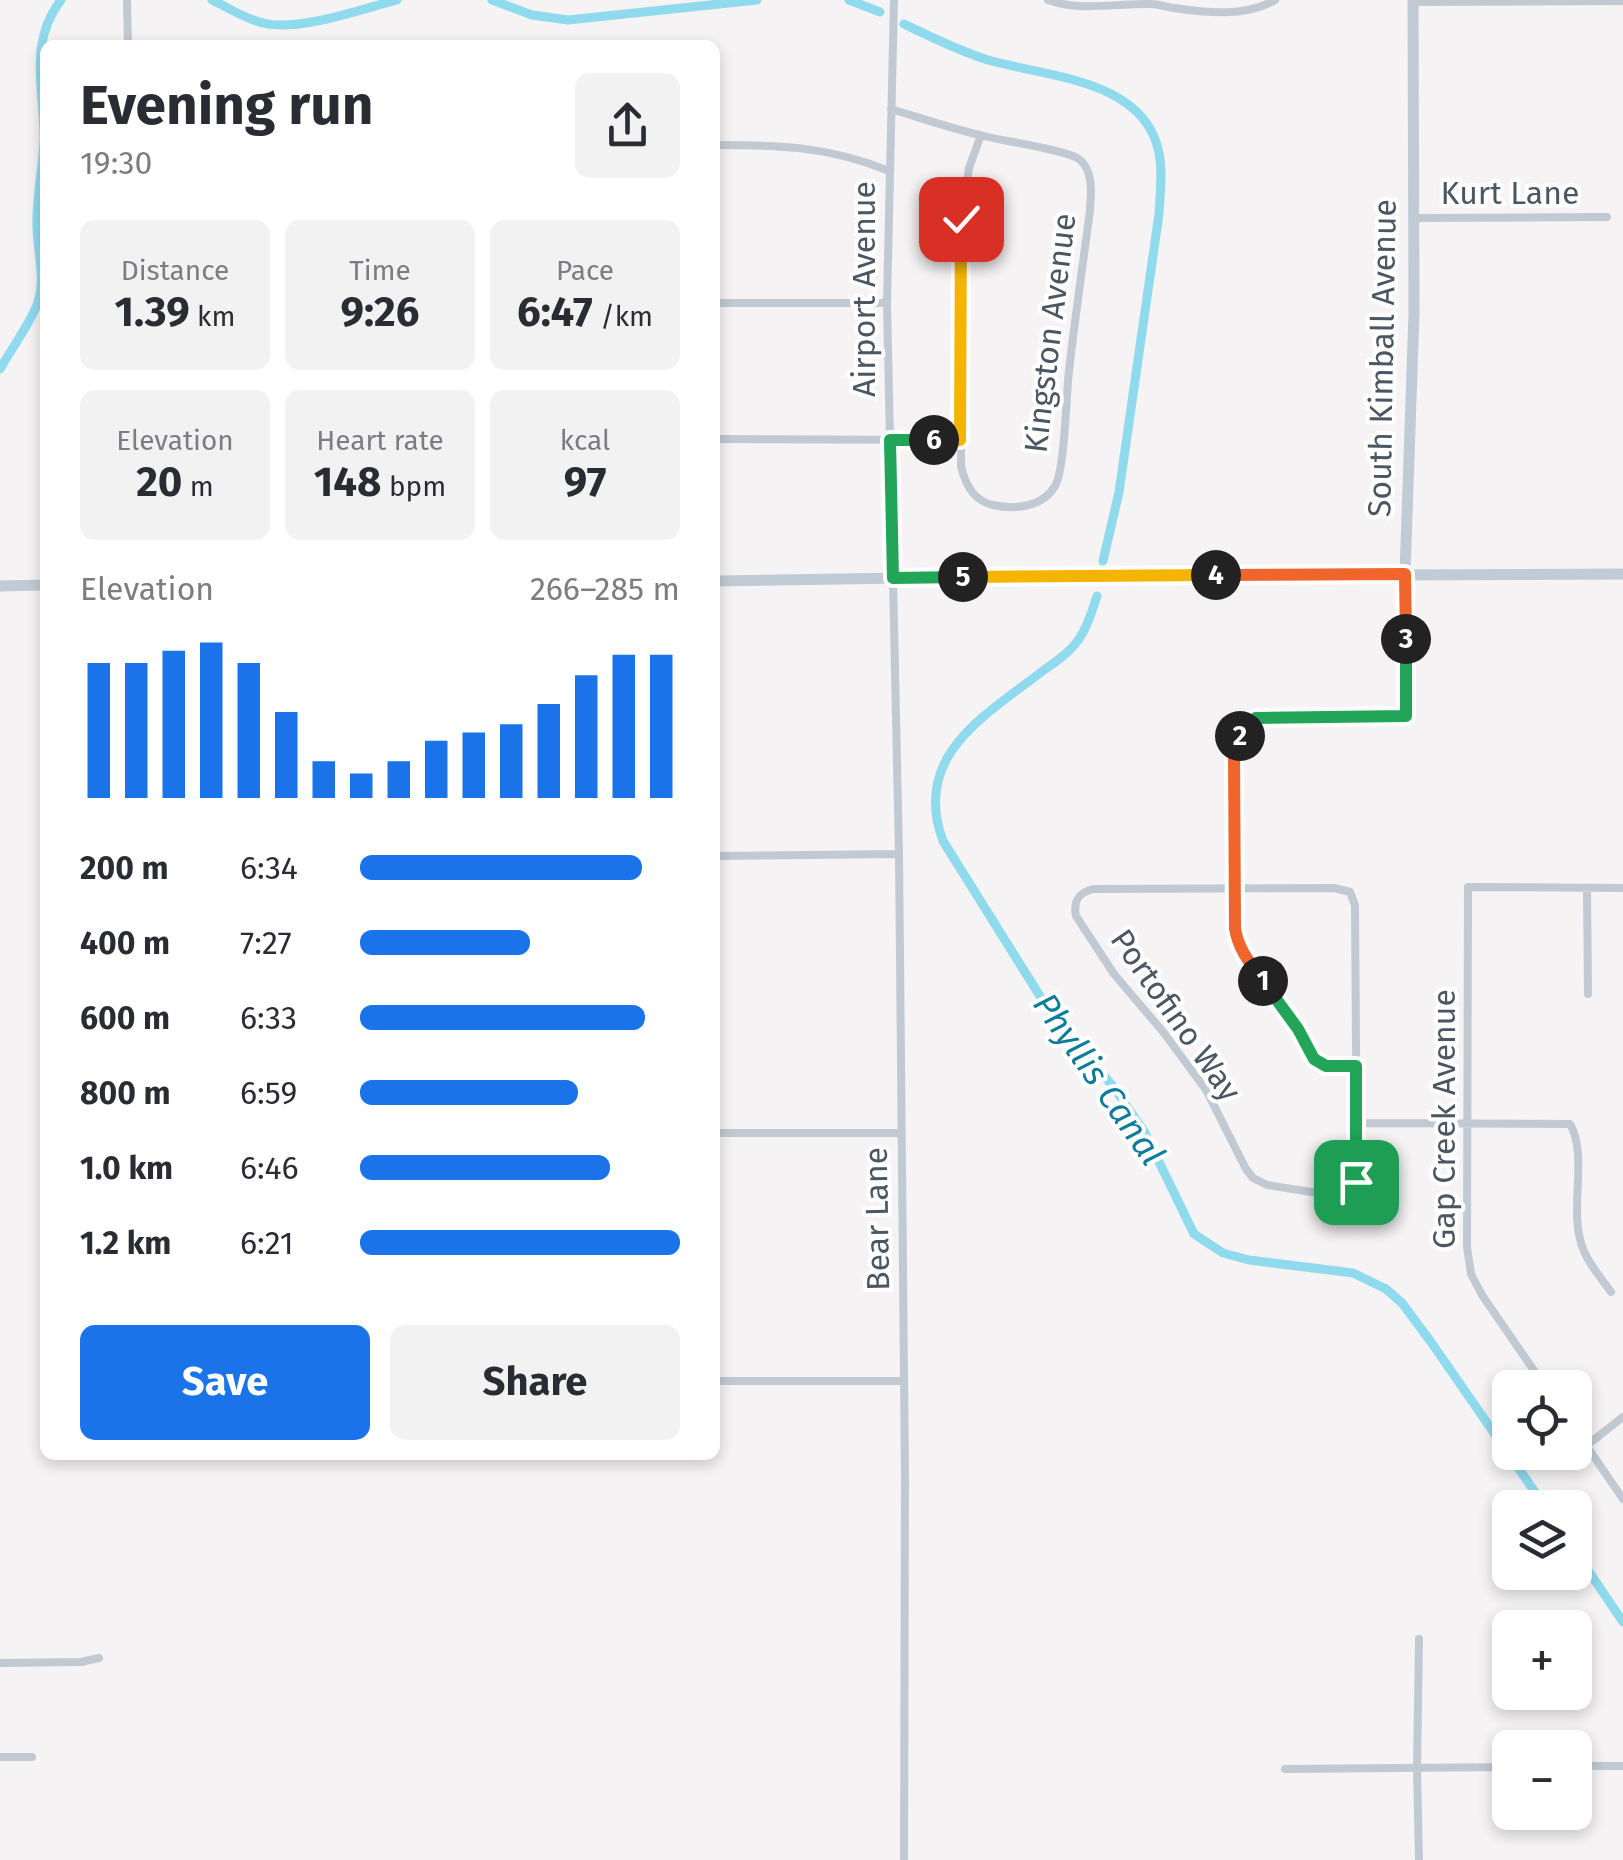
<!DOCTYPE html>
<meta charset="utf-8">
<style>
body{margin:0;font-family:"Fira Sans",sans-serif;background:#f2f2f3;color:#2b2b33;height:100vh;display:flex;flex-direction:column;font-size:38px;white-space:nowrap}
*{box-sizing:border-box;margin:0}
p{font-size:32px;color:#7c7c81}
.icon{flex:none;width:55px;height:55px;fill:none;stroke:currentColor;stroke-width:2;stroke-linecap:round;stroke-linejoin:round}
.map{position:relative;flex:1;overflow:hidden}
.details{position:absolute;left:40px;top:40px;width:680px;height:1420px;display:flex;flex-direction:column;background:#fff;border-radius:15px;box-shadow:0 5px 15px #0003}
.details>*{flex:none}
.controls{position:absolute;left:1492px;top:1370px;display:grid;gap:20px}
.controls a{display:grid;place-items:center;width:100px;height:100px;border-radius:15px;background:#fff;box-shadow:0 5px 15px #0003;font-size:50px}
.pin{position:absolute;display:grid;place-items:center;width:85px;height:85px;color:#fff;margin:-42px;border-radius:20px;box-shadow:0 5px 15px #0006}
.km{position:absolute;width:50px;height:50px;margin:-25px;border-radius:50%;background:#222;color:#fff;font-size:28px;line-height:50px;text-align:center}
.round{display:grid;place-items:center;flex:none;width:105px;height:105px;border-radius:15px;background:#f2f2f3}
.headline{display:flex;align-items:center;justify-content:space-between;height:170px;padding:0 40px}
h1{font-size:55px;font-weight:700;line-height:75px}
.stats{display:grid;grid-template-columns:repeat(3,1fr);gap:15px;height:170px;padding:10px 40px}
.stats div{display:grid;align-content:center;border-radius:15px;background:#f2f2f3;text-align:center}
.stats b{font-size:42px;font-weight:700}
.stats small{font-size:28px;font-weight:400}
.stats p{font-size:28px}
.chart{height:280px;padding:20px 40px}
.chart p{display:flex;justify-content:space-between}
.chart svg{width:100%;height:180px;margin-top:10px;stroke:#1a73e8;stroke-width:6}
.button{display:flex;gap:20px;margin-top:auto;padding:20px 40px}
.button a{flex:1;height:115px;border-radius:15px;background:#1a73e8;color:#fff;font-size:40px;font-weight:700;line-height:115px;text-align:center}
.button a+a{background:#f2f2f3;color:#2b2b33}
ul{padding:0 40px;list-style:none;font-size:32px}
li{display:grid;grid-template-columns:160px 120px 1fr;align-items:center;height:75px}
li i{height:25px;border-radius:12px;background:#1a73e8}
.map>svg:first-child{display:block}
</style>
<div class="map">
<svg width="1623" height="1860" viewBox="0 0 1623 1860">
<rect width="100%" height="100%" fill="#f5f3f3"/>
<g fill="none" stroke-linecap="round" stroke-linejoin="round">
<path stroke="#90daee" stroke-width="9" d="M212 0C229 8 245 19 263 23 299 32 361 9 397 0
M492 0 532 15 568 20 757 0
M849 0 880 12
M904 24C931 37 959 51 988 60 1047 77 1145 79 1159 153 1163 173 1160 194 1159 214L1119 492 1103 561
M0 369C10 351 32 321 38 302 46 278 37 251 37 226 36 197 43 169 44 141 45 90 27 44 61 0
M1097 596C1092 611 1088 626 1079 639 1070 652 1057 661 1044 670 986 715 911 755 943 841L1053 1017 1112 1085 1144 1131 1194 1234 1223 1253 1249 1260 1353 1273 1386 1289 1402 1303 1431 1342 1546 1508
M1575 1551 1623 1622"/>
<path stroke="#c1cad2" stroke-width="8" d="M127 0 128 45
M894 0 887 303 899 854 905 1479 904 1860
M1048 0C1081 12 1116 3 1151 4 1159 4 1166 7 1174 8 1207 13 1246 17 1275 0
M1413 2 1623 1
M891 109C921 118 950 128 980 135 1001 141 1064 149 1079 159 1094 171 1091 194 1090 210 1083 264 1075 317 1069 371 1066 395 1065 469 1055 486 1043 507 1015 510 993 505 974 501 965 484 961 466V219L969 168 981 135
M715 145C779 145 828 146 889 171
M1413 218 1607 217
M715 303H887
M715 439 960 440
M715 856 899 854
M1334 888 1350 892 1355 905 1357 1181 1351 1191 1337 1196 1267 1185 1253 1178 1246 1169 1206 1090 1164 1033 1114 974 1076 916C1073 901 1078 893 1093 889Z
M1587 888 1588 994
M1355 1066H1325L1314 1059 1298 1029 1242 952 1235 927 1234 750 1242 730 1257 718 1406 717 1405 574
M1355 1123 1570 1124C1589 1156 1567 1214 1584 1251 1590 1266 1602 1279 1611 1292
M715 1133H901
M715 1381H904
M1546 1388 1482 1295 1471 1274 1467 1247 1468 887 1623 888
M1575 1429 1623 1499
M1586 1446 1623 1417
M0 1663 81 1662 99 1658
M0 1757H32
M1575 1766H1623
M1285 1769 1510 1767
M1419 1860 1417 1767 1419 1639"/>
<path stroke="#c1cbd6" stroke-width="11" d="M1405 574 1414 313 1413 0
M715 581 962 577 1623 574
M0 586 45 585"/>
</g>
<g fill="none" stroke-linecap="round" stroke-linejoin="round">
<defs>
<path id="split-1" d="M1263 981 1298 1029 1314 1059 1326 1066H1356V1182"/>
<path id="split-2" d="M1240 736 1234 750 1235 928C1238 949 1250 963 1263 981"/>
<path id="split-3" d="M1240 736 1242 730 1256 718 1406 716V639"/>
<path id="split-4" d="M1216 575 1405 574 1406 639"/>
<path id="split-5" d="M963 577 1216 575"/>
<path id="split-6" d="M934 440H890L893 578 963 577"/>
<path id="split-7" d="M934 440H960L961 219"/>
</defs>
<use href="#split-1" stroke="#fff" stroke-width="20"/>
<use href="#split-2" stroke="#fff" stroke-width="20"/>
<use href="#split-3" stroke="#fff" stroke-width="20"/>
<use href="#split-4" stroke="#fff" stroke-width="20"/>
<use href="#split-5" stroke="#fff" stroke-width="20"/>
<use href="#split-6" stroke="#fff" stroke-width="20"/>
<use href="#split-7" stroke="#fff" stroke-width="20"/>
<use href="#split-1" stroke="#22a559" stroke-width="12"/>
<use href="#split-2" stroke="#f0652b" stroke-width="12"/>
<use href="#split-3" stroke="#22a559" stroke-width="12"/>
<use href="#split-4" stroke="#f0652b" stroke-width="12"/>
<use href="#split-5" stroke="#f5b400" stroke-width="12"/>
<use href="#split-6" stroke="#22a559" stroke-width="12"/>
<use href="#split-7" stroke="#f5b400" stroke-width="12"/>
</g>
<g text-anchor="middle" dominant-baseline="central" stroke-width="8" stroke-linejoin="round" paint-order="stroke">
<g font-size="32" fill="#4a5661" stroke="#fff">
<text x="1510" y="193">Kurt Lane</text>
<text transform="translate(864 289) rotate(-90)">Airport Avenue</text>
<text transform="translate(1050 333) rotate(-83)">Kingston Avenue</text>
<text transform="translate(1382 358) rotate(-89)">South Kimball Avenue</text>
<text transform="translate(1176 1015) rotate(55)">Portofino Way</text>
<text transform="translate(1444 1119) rotate(-90)">Gap Creek Avenue</text>
<text transform="translate(877 1219) rotate(-91)">Bear Lane</text>
</g>
<g font-size="35" font-style="italic" fill="#0c7c9b" stroke="#fff">
<text transform="translate(1099 1079) rotate(55)">Phyllis Canal</text>
</g>
</g>
</svg>
<div class="controls">
<a><svg class="icon" aria-label="locate" viewBox="0 0 24 24"><circle cx="12" cy="12" r="6"/><path d="M12 2v4M12 18v4M2 12h4M18 12h4"/></svg></a>
<a><svg class="icon" aria-label="layers" viewBox="0 0 24 24"><path d="M12 4l9 5-9 5-9-5zM3 14l9 5 9-5"/></svg></a>
<a>+</a>
<a>−</a>
</div>
<div class="pin" style="left:1356px;top:1182px;background:#1e9e55"><svg class="icon" aria-label="arrive" viewBox="0 0 24 24"><path d="M6 21V4h12l-3 4 3 4H6"/></svg></div>
<div class="pin" style="left:961px;top:219px;background:#d93025"><svg class="icon" aria-label="check" viewBox="0 0 24 24"><path d="M5 12l5 5 9-10"/></svg></div>
<b class="km" style="left:1263px;top:981px">1</b>
<b class="km" style="left:1240px;top:736px">2</b>
<b class="km" style="left:1406px;top:639px">3</b>
<b class="km" style="left:1216px;top:575px">4</b>
<b class="km" style="left:963px;top:577px">5</b>
<b class="km" style="left:934px;top:440px">6</b>
<section class="details">
<div class="headline"><div><h1>Evening run</h1><p>19:30</p></div><a class="round"><svg class="icon" aria-label="share" viewBox="0 0 24 24"><path d="M12 15V3M7 8l5-5 5 5M5 13v7h14v-7"/></svg></a></div>
<div class="stats">
<div><p>Distance</p><b>1.39<small> km</small></b></div>
<div><p>Time</p><b>9:26</b></div>
<div><p>Pace</p><b>6:47<small> /km</small></b></div>
</div>
<div class="stats">
<div><p>Elevation</p><b>20<small> m</small></b></div>
<div><p>Heart rate</p><b>148<small> bpm</small></b></div>
<div><p>kcal</p><b>97</b></div>
</div>
<div class="chart"><p><span>Elevation</span>266–285 m</p>
<svg viewBox="0 0 160 44" preserveAspectRatio="none"><path d="M5 44V11M15 44V11M25 44V8M35 44V6M45 44V11M55 44V23M65 44V35M75 44V38M85 44V35M95 44V30M105 44V28M115 44V26M125 44V21M135 44V14M145 44V9M155 44V9"/></svg>
</div>
<ul>
<li><b>200 m</b>6:34<i style="width:88%"></i></li>
<li><b>400 m</b>7:27<i style="width:53%"></i></li>
<li><b>600 m</b>6:33<i style="width:89%"></i></li>
<li><b>800 m</b>6:59<i style="width:68%"></i></li>
<li><b>1.0 km</b>6:46<i style="width:78%"></i></li>
<li><b>1.2 km</b>6:21<i style="width:100%"></i></li>
</ul>
<div class="button"><a>Save</a><a>Share</a></div>
</section>
</div>
